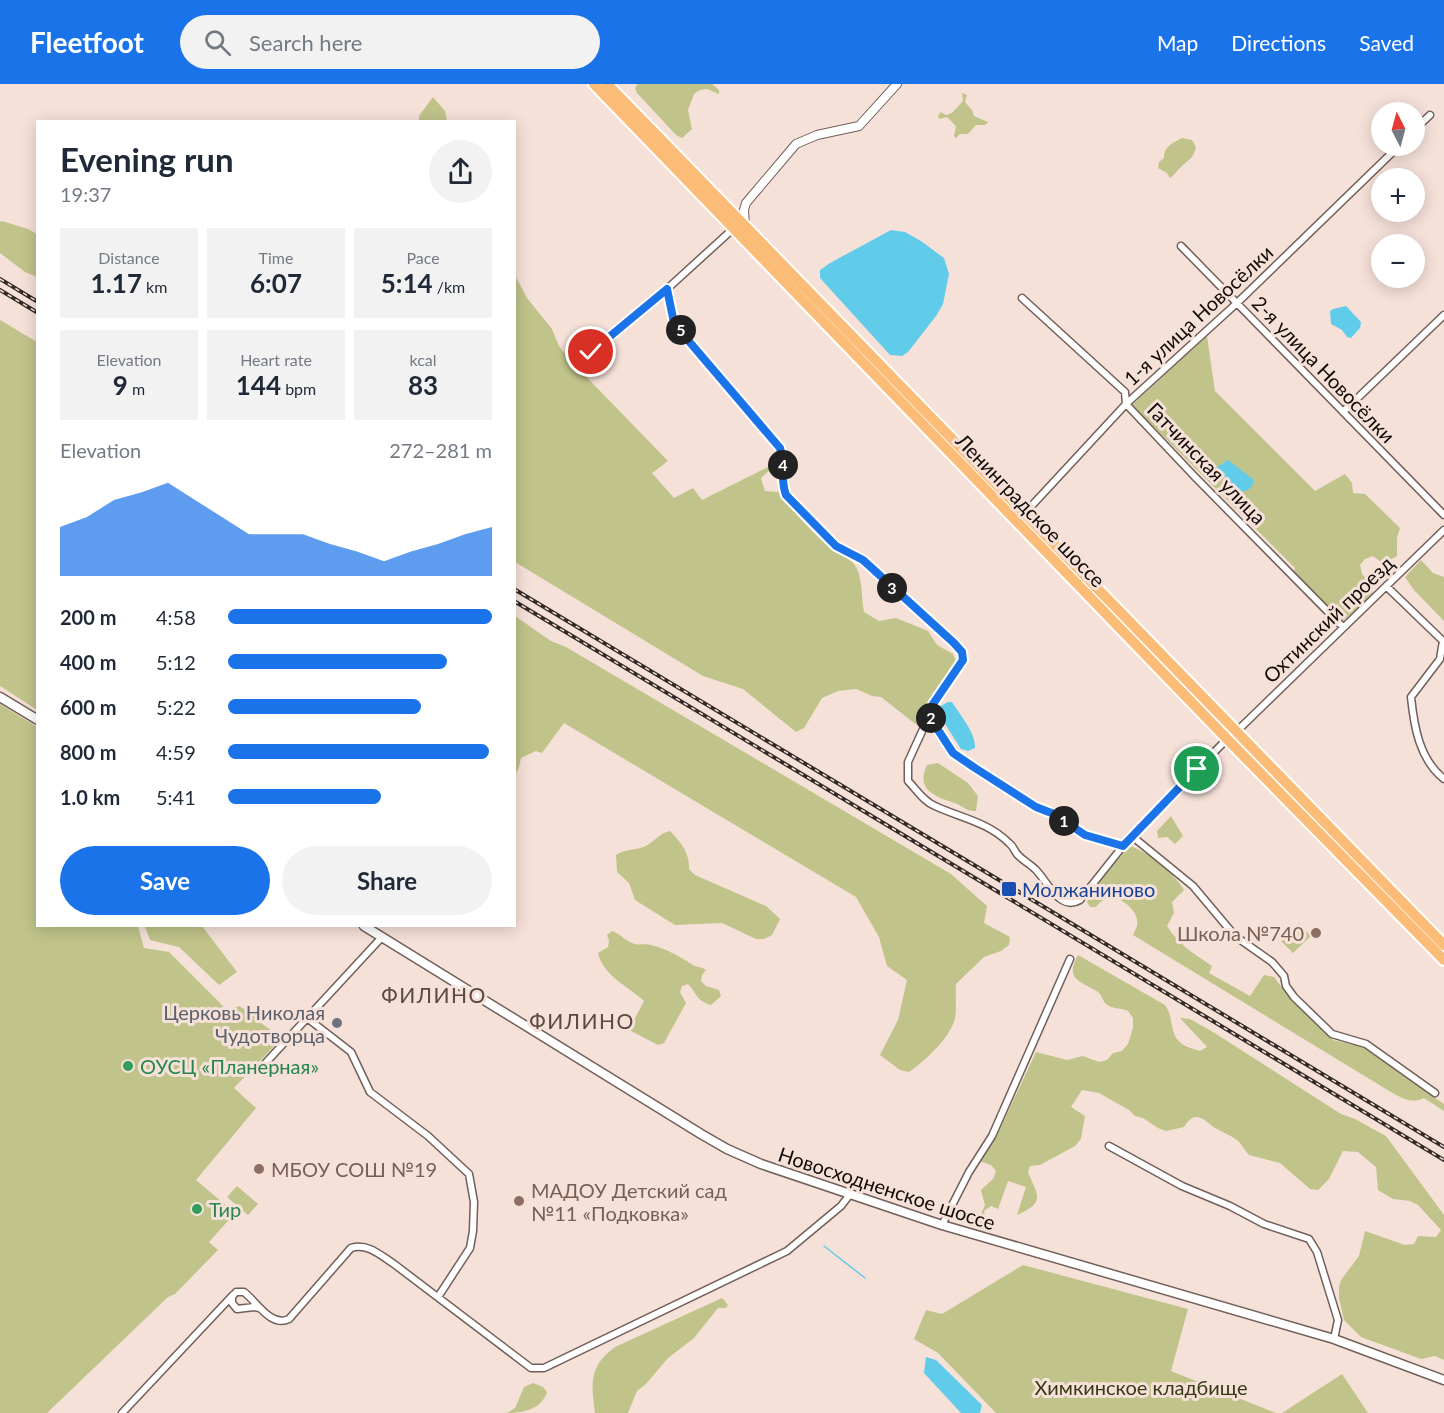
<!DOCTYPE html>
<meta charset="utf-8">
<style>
body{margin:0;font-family:Lato,sans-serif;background:#f2f2f3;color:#1f2937;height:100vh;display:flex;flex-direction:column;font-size:22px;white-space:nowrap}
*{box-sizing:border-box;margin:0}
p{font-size:20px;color:#747a83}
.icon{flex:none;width:33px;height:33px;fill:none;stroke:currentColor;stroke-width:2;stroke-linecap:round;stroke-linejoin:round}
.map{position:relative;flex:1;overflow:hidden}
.sheet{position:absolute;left:36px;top:36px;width:480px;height:807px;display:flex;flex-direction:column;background:#fff;border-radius:0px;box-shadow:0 3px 15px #0003}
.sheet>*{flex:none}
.needle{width:39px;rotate:354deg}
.tools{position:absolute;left:1371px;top:18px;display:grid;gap:12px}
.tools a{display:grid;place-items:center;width:54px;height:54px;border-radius:50%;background:#fff;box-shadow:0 3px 15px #0003;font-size:30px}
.pin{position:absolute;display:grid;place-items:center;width:51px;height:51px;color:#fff;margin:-26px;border:3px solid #fff;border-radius:50%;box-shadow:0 2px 6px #0007}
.km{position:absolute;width:30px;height:30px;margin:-15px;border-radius:50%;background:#222;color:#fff;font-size:16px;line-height:30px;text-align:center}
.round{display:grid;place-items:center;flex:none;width:63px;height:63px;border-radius:32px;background:#f2f2f3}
.summary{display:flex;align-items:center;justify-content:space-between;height:102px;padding:0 24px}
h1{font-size:33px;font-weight:700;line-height:45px}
.figures{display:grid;grid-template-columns:repeat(3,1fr);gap:9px;height:102px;padding:6px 24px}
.figures div{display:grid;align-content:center;border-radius:0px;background:#f2f2f3;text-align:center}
.figures b{font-size:26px;font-weight:700}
.figures small{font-size:16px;font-weight:400}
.figures p{font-size:16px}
.chart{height:168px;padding:12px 24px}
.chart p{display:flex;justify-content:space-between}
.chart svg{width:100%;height:108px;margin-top:6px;fill:#1a73e8;opacity:.7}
.button{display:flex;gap:12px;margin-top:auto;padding:12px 24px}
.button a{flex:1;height:69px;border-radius:36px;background:#1a73e8;color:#fff;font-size:24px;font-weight:700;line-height:69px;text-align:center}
.button a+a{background:#f2f2f3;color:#1f2937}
ul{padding:0 24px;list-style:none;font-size:20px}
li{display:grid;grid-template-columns:96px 72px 1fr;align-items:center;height:45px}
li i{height:15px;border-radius:8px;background:#1a73e8}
header{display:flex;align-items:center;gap:36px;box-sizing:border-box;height:84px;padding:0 30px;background:#1a73e8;color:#fff}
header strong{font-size:28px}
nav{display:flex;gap:33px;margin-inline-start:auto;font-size:21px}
.search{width:420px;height:54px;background:#f2f2f3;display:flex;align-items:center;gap:15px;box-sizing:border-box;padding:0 21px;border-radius:33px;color:#747a83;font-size:22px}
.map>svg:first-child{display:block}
</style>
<header>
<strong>Fleetfoot</strong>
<div class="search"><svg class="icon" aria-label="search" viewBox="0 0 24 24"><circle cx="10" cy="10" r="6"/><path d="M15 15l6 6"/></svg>Search here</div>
<nav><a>Map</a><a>Directions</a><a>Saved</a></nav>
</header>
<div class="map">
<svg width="1444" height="1329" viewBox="0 0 1444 1329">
<rect width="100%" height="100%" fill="#f6e1d9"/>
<path fill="#c0c48a" d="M638 0H712L719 6V10L707 5 700 6 694 10 688 26 692 45 682 54 676 51 637 9 635 4Z
M962 9 967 11 965 18 972 26 974 32 988 38 985 41H976L968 50H960L956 54 954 52 956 42 947 33 939 35 938 32 941 28 946 31 952 29 963 17Z
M433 13 445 27 447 37H419V32Z
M1182 54 1192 56 1196 63C1192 77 1189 75 1181 83 1176 87 1175 91 1170 94L1167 89 1158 84 1159 78 1164 74C1164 62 1173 59 1182 54Z
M2 137 28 145 37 150V193L25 188 0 169V138Z
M515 191 527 214 552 245 559 262 568 274 668 377 652 389 674 414 693 404 702 416 780 377 761 394 765 407 779 408C793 428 812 448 830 464 838 470 851 474 856 483 863 496 861 513 864 528L879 537 896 534 928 547 937 561 953 570 957 580 933 612 918 642 881 613 872 612 856 605 838 607 822 614 804 644 796 648 743 605 703 592 515 478Z
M0 236 37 258V626L0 602Z
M1207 252 1215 307 1315 407 1345 390 1352 399 1353 409 1365 410 1400 444 1397 454V472L1390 476 1381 478 1373 472 1365 475 1360 481 1362 490 1373 503 1372 511C1367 516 1346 535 1342 537L1294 489 1295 484 1132 321Z
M1421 476 1433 489 1444 493V537L1414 506 1405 493Z
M515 532 551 557 566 563 951 790 987 822 984 839 1010 853 1009 861 1001 867 984 873 956 900C955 911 957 922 955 934 951 953 925 977 909 988L900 986 880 971 898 936 907 896 887 882 879 853 856 813 564 639 542 669 536 667 521 674 519 683 515 692Z
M0 620 37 643 38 842H138L144 864 169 868 228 927 239 922 256 932 258 937 278 951 275 956 277 959 234 1004 256 1024 196 1096 235 1129 209 1158 218 1166 175 1210 168 1213 47 1329H0Z
M938 679 968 699 978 712 976 727C967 728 963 722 955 719 936 713 915 706 927 681Z
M1171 732 1183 752 1175 760 1167 753 1158 754 1157 747Z
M670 747C681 758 690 770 689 785L695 791 766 822 780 835 772 851 764 855H756L722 839 675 841 635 816 629 799 617 788 616 771C626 764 639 767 649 760 657 755 660 749 670 747Z
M1131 762C1152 771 1172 787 1184 806L1172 818 1174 829 1167 842C1179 861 1194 870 1212 882L1209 889 1250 912 1264 891 1274 893 1289 913 1323 944 1333 956 1367 964 1383 973 1394 985 1444 1020V1027L1424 1014C1409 1022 1395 1010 1381 1002L1133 851C1134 848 1136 845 1137 842 1140 827 1121 812 1108 814 1103 815 1099 819 1096 823H1090L1087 818C1097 798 1114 778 1131 762Z
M1299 839 1311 852 1293 869 1281 857Z
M145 842H202L237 888 219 901 179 863 150 856Z
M612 847C620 850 625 856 632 859 638 862 645 859 651 861 665 864 681 873 693 881 697 883 702 883 706 886L702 891 701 897 706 902 719 906 721 912 711 921C696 917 697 909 688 900L682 902 680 908 686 919 664 959 658 961 631 947 632 940 644 917C628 902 603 892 598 869L608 863 609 857 607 851Z
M1078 871 1165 921C1175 934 1168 950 1182 960 1186 963 1194 965 1200 967L1207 963 1180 934 1190 935 1213 948 1341 1030 1355 1035 1386 1052 1444 1131V1276L1435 1272 1421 1275 1361 1253 1344 1236 1339 1214V1202L1341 1196 1359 1172 1365 1147 1405 1161 1414 1160 1418 1152 1436 1153 1441 1146 1418 1121 1410 1117 1393 1115 1378 1106 1376 1083 1358 1068 1343 1067 1329 1095 1318 1106 1310 1105 1280 1079 1249 1071C1245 1067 1242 1060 1237 1056 1230 1051 1222 1048 1215 1044 1203 1035 1195 1025 1184 1043L1166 1047 1158 1044 1143 1034 1135 1032 1129 1026 1099 1009 1082 1006 1071 1023 1085 1032 1081 1055 1075 1062 1040 1081 1030 1082 1028 1088C1037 1111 1047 1118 1017 1131L1026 1103 1008 1097 998 1125 991 1122 984 1127 986 1136 982 1144 951 1134 952 1127C960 1131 972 1129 981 1130L985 1121 981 1106 993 1095 996 1087 991 1081 979 1077 999 1047 1036 968 1067 976 1083 972 1099 978 1107 976 1113 969 1122 967 1128 960 1133 944V934L1128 927C1121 924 1111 925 1106 920 1102 916 1102 911 1098 908 1081 897 1064 896 1078 871Z
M237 1102 258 1120 248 1131 227 1113Z
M1023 1181 1188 1225 1171 1287 1276 1329H996L938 1269 914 1255 926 1226 942 1230Z
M722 1214 728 1221 726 1224H718L694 1254 668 1274 646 1300 637 1307 628 1329H595C591 1299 589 1282 615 1263Z
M1342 1290 1368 1329H1282Z
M533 1299 543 1303 547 1308C542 1325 523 1329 507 1329L515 1324 524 1303Z"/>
<path fill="#61ccea" d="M891 146 905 148 921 157 944 174 949 190 943 220 936 232 908 268 902 272 890 271 820 194V186L830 179Z
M1346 222 1361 238 1360 244 1351 254 1347 253 1342 246 1331 240 1330 227 1333 225Z
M1228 376 1254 396C1253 404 1247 408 1239 408L1217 388V383Z
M948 618H952C960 631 976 649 975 664L968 667 961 665 938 629 939 623Z
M926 1273 936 1276 982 1321 980 1329H961L924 1289Z"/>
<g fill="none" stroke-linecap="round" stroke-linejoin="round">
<path stroke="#61ccea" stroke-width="1.5" d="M824 1162 865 1194"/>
<defs>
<path id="minor" d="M1414 46 1430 31
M1181 162 1444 431
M667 205 673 234 681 248 780 364C785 380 780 396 786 411L836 462 863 476 901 512 955 559 962 568 963 576 933 620 929 632 953 669 975 684 1036 723 1054 730 1085 751 1123 762
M1022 214 1125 308 1126 320 1196 394 1343 543
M579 275 591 268 667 205 734 144
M1343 328 1444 231
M1024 430 1126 320 1237 219 1399 62
M1386 502 1443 557 1440 575 1411 613C1414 642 1419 675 1444 695
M929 632 908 678V697C917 706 923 717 935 722 961 734 988 738 1009 759 1013 762 1014 766 1017 770 1022 776 1030 780 1035 785 1047 796 1059 828 1080 816L1123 762 1227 655
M1236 648 1444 446
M1133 753 1193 802 1235 852 1272 878 1284 892 1286 902 1294 913 1332 950 1366 960 1435 1009
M307 934 351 968 370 1008 428 1052 469 1090 474 1118 473 1147 470 1164 438 1213
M259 986 382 853
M1109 1062 1182 1102 1230 1122 1264 1140 1309 1155 1317 1168 1338 1236 1334 1255
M942 1141 969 1088 992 1052 1070 875
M259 1224 254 1223 237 1225 232 1219V1213L236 1208H244C256 1217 271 1244 289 1235L351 1164C368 1159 380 1171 394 1180L531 1284H544L787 1167 841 1122 851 1109
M122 1329 233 1211"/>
<path id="tertiary" d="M745 142 744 126 746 119 796 60 817 51 859 42 897 0"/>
<path id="secondary" d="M0 613 38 636
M364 842 701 1050 727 1065 761 1080 942 1141 1334 1255 1444 1296"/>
<path id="trunk" d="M594 0 1227 655 1444 876
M607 0 1444 861"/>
</defs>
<use href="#minor" stroke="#715f59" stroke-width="9"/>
<use href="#tertiary" stroke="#715f59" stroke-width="10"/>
<use href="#secondary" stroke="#715f59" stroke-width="11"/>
<use href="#trunk" stroke="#fff" stroke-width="14"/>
<use href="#minor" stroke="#fff" stroke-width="6"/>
<use href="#tertiary" stroke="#fff" stroke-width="8"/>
<use href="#secondary" stroke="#fff" stroke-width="8"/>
<use href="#trunk" stroke="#fabc77" stroke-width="10"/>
<defs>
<path id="rail" d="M0 195 38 218
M0 206 38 229
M514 505 1444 1063
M514 517 1444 1076"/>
</defs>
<use href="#rail" stroke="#332a26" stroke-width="4"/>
<use href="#rail" stroke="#f6e1d9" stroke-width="1.5" stroke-dasharray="4.5" stroke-linecap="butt"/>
</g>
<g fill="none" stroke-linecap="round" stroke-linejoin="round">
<defs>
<path id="route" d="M591 268 667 205 673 234 681 248 780 364C785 380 780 396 786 411L836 462 863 476 954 559 962 568 963 576 933 620 929 632 953 669 975 684 1036 723 1054 730 1085 751 1123 762 1197 685"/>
</defs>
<use href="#route" stroke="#fff" stroke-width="12"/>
<use href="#route" stroke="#1a73e8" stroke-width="8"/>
</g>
<rect fill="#1a4fb4" stroke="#f6e1d9" stroke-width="2" x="1001" y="797" width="16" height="16" rx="3"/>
<g fill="#8d6e63" stroke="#f6e1d9" stroke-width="2">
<circle cx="1316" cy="849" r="6"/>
<circle cx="259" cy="1085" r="6"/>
<circle cx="519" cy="1117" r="6"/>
</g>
<circle fill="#6b7280" stroke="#f6e1d9" stroke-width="2" cx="337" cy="939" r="6"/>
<g fill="#2e9e5b" stroke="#f6e1d9" stroke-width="2">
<circle cx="128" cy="982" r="6"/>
<circle cx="197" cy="1125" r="6"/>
</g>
<g text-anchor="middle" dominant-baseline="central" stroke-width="6" stroke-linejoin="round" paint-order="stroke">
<g font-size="20" fill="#120b08" stroke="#f6e1d9">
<text transform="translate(1198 231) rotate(-43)">1-я улица Новосёлки</text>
<text transform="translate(1324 285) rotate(46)">2-я улица Новосёлки</text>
<text transform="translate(1207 379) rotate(46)">Гатчинская улица</text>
<text transform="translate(1031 426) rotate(46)">Ленинградское шоссе</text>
<text transform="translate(1328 535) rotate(-44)">Охтинский проезд</text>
<text transform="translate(887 1104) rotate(18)">Новосходненское шоссе</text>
</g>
<g font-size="20" fill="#164399" stroke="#f6e1d9" text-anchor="start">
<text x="1022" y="805">Молжаниново</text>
</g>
<g font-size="20" fill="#785e54" stroke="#f6e1d9" text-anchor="start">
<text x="1304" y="849" text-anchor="end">Школа №740</text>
<text x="271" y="1085">МБОУ СОШ №19</text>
<text x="531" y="1106">МАДОУ Детский сад<tspan x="531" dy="23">№11 «Подковка»</tspan></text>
</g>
<g font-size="20" fill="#5b616d" stroke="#f6e1d9" text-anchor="end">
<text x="325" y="928">Церковь Николая<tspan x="325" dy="23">Чудотворца</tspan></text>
</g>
<g font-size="20" fill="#27864d" stroke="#f6e1d9" text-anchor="start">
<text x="140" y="982">ОУСЦ «Планерная»</text>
<text x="209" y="1125">Тир</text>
</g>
<g font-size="20" fill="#373915" stroke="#f6e1d9">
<text x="1141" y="1303">Химкинское кладбище</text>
</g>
<g font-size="21" letter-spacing="1.5" fill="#5a4842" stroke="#f6e1d9">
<text x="434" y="910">ФИЛИНО</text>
<text x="582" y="936">ФИЛИНО</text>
</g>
</g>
</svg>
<div class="tools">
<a><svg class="needle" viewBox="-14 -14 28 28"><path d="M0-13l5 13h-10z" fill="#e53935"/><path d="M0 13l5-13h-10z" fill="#747a83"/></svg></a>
<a>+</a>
<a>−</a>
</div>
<div class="pin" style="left:1197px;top:685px;background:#1e9e55"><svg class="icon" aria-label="arrive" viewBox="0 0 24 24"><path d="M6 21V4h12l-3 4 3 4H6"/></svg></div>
<div class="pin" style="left:591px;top:268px;background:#d93025"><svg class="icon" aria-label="check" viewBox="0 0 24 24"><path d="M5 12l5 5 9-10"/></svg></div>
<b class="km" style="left:1064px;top:737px">1</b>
<b class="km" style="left:931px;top:634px">2</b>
<b class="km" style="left:892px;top:504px">3</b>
<b class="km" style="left:783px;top:381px">4</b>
<b class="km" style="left:681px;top:246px">5</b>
<section class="sheet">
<div class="summary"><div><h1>Evening run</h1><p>19:37</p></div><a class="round"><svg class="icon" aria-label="share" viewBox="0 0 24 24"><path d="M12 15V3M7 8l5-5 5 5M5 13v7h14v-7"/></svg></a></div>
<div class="figures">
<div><p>Distance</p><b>1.17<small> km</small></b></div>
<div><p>Time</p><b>6:07</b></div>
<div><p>Pace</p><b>5:14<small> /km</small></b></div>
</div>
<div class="figures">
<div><p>Elevation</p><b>9<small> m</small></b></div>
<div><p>Heart rate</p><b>144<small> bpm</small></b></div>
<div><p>kcal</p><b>83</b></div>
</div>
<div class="chart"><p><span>Elevation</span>272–281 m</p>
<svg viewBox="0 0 160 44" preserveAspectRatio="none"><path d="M0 44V24L10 20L20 13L30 10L40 6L50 13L60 20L70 27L80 27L90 27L100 31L110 34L120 38L130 34L140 31L150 27L160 24V44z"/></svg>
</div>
<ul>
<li><b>200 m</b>4:58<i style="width:100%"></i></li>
<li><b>400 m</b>5:12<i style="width:83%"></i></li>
<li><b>600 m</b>5:22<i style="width:73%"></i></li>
<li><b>800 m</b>4:59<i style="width:99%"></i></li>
<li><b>1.0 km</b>5:41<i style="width:58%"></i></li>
</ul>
<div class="button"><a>Save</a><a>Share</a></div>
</section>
</div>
